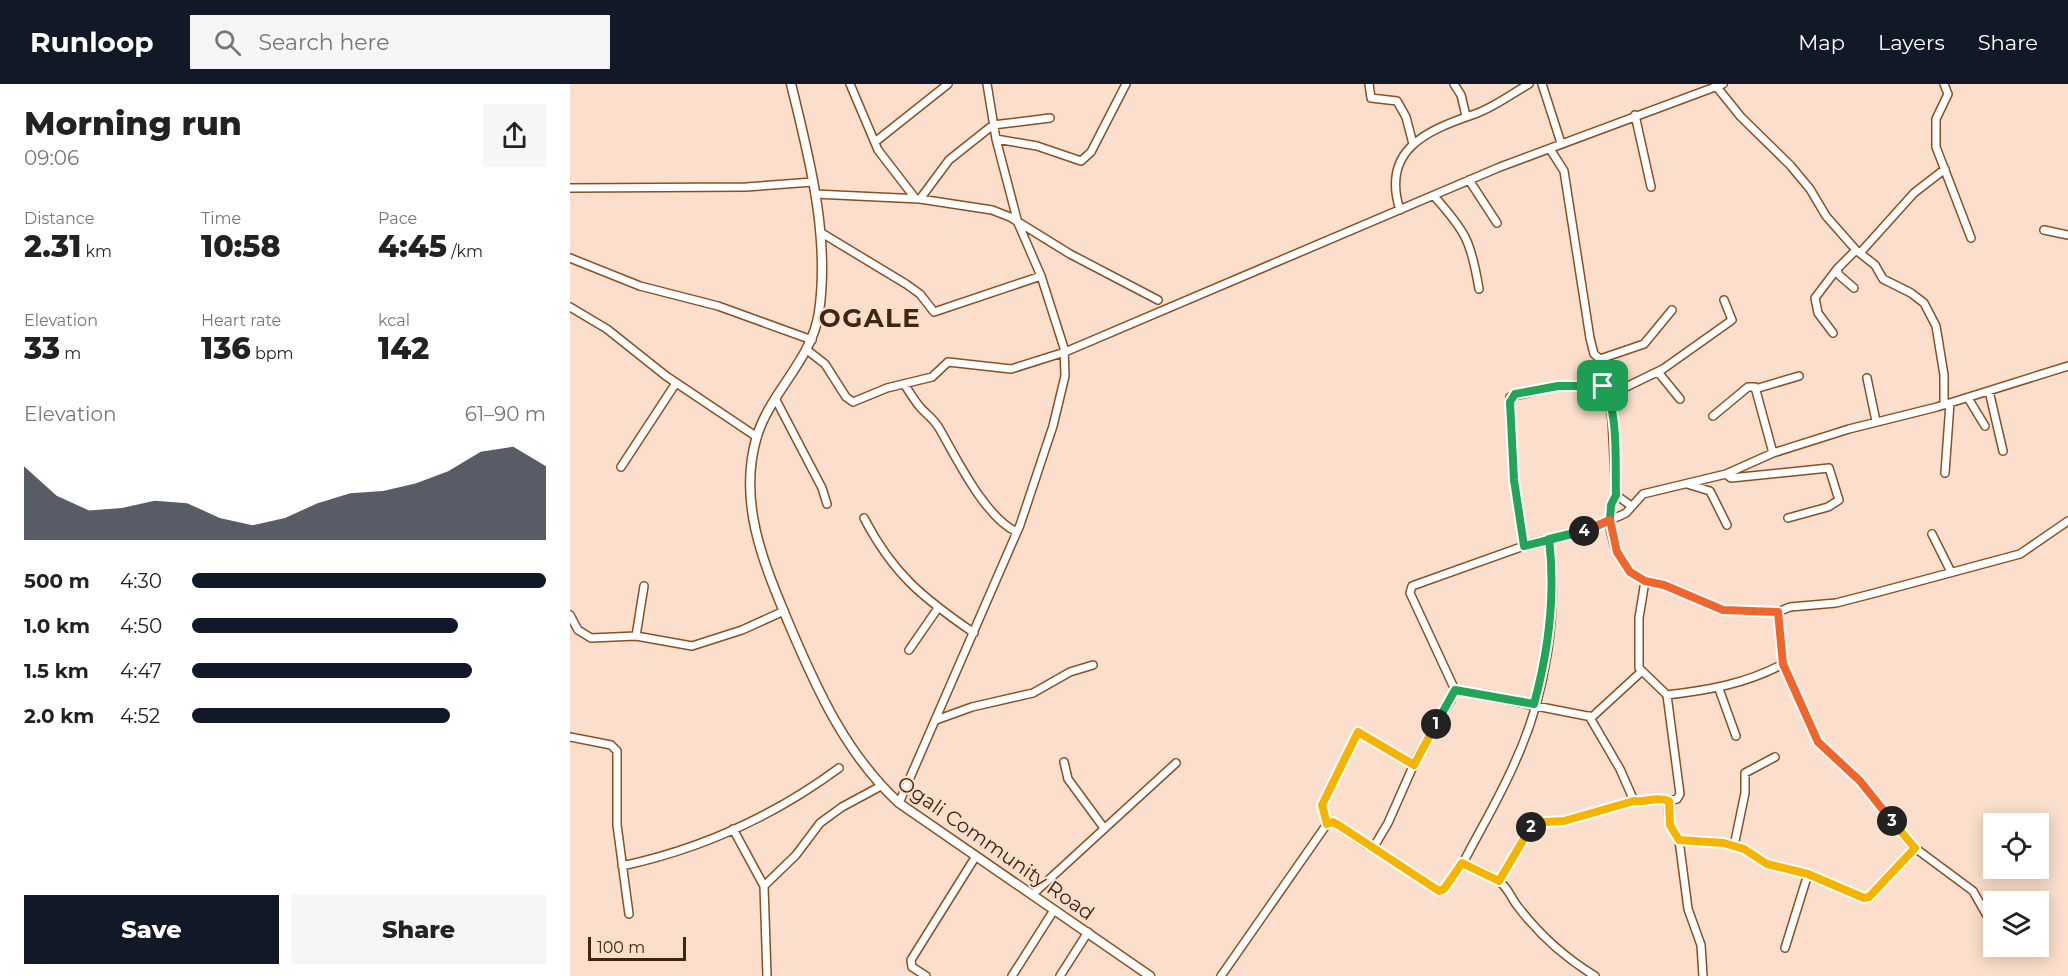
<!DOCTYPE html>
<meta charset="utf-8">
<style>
body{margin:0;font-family:Montserrat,sans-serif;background:#f6f6f6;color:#222;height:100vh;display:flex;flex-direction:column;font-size:22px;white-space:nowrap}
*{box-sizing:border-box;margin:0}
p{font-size:20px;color:#767676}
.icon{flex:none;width:33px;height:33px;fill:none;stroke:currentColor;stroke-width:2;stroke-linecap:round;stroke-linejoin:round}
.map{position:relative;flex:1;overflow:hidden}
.side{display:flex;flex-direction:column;background:#fff;width:570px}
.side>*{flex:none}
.tools{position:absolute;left:1413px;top:729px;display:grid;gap:12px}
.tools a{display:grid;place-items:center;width:66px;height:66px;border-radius:0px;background:#fff;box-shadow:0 3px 15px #0003;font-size:30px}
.scale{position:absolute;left:18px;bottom:15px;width:98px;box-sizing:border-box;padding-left:6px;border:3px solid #402512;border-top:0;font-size:16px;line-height:21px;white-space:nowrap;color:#402512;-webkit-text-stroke:4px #fbdecb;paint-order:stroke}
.pin{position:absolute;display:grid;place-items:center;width:51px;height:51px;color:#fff;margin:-26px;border-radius:12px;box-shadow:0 3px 9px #0006}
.km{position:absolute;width:30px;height:30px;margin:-15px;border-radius:50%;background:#222;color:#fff;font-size:16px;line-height:30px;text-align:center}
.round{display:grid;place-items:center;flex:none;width:63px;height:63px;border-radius:0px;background:#f6f6f6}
.summary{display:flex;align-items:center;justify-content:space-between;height:102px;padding:0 24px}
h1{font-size:33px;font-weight:800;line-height:45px}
.metrics{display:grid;grid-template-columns:repeat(3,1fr);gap:9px;height:102px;padding:6px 24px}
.metrics div{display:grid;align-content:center}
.metrics b{font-size:30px;font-weight:800}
.metrics small{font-size:16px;font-weight:400}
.metrics p{font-size:16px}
.chart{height:168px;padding:12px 24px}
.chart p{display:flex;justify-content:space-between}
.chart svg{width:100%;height:108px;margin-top:6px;fill:#111827;opacity:.7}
.cta{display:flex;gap:12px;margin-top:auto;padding:12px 24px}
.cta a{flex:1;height:69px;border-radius:0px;background:#111827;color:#fff;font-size:24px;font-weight:800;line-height:69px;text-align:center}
.cta a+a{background:#f6f6f6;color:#222}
ul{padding:0 24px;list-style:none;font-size:20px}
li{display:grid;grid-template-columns:96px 72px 1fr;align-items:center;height:45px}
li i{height:15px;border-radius:8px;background:#111827}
header{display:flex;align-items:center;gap:36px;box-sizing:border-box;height:84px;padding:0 30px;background:#111827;color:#fff}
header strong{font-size:28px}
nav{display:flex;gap:33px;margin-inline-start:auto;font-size:21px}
.search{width:420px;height:54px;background:#f6f6f6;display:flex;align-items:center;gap:15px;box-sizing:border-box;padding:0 21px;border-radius:0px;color:#767676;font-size:22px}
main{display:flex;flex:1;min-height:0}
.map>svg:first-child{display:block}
</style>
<header>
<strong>Runloop</strong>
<div class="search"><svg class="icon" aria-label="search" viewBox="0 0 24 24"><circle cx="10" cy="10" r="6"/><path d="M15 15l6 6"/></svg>Search here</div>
<nav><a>Map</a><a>Layers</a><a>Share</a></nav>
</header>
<main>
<section class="side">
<div class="summary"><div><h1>Morning run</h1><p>09:06</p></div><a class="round"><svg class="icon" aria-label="share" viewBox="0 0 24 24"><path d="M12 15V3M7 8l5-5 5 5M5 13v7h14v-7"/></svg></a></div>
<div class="metrics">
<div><p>Distance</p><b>2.31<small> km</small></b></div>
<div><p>Time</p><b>10:58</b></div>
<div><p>Pace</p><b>4:45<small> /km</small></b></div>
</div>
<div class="metrics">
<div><p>Elevation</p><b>33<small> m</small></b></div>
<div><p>Heart rate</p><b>136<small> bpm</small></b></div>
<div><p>kcal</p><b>142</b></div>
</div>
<div class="chart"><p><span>Elevation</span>61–90 m</p>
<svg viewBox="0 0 160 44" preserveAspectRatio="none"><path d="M0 44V14L10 26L20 32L30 31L40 28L50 29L60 35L70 38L80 35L90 29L100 25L110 24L120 21L130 16L140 8L150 6L160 14V44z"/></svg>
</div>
<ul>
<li><b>500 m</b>4:30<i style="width:100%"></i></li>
<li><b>1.0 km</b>4:50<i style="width:75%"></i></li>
<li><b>1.5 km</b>4:47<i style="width:79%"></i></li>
<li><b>2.0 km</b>4:52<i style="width:73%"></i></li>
</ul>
<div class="cta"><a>Save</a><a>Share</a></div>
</section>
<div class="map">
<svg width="1498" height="892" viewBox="0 0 1498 892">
<rect width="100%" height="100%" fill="#fbdecb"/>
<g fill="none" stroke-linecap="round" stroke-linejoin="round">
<defs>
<path id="minor" d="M280 0 308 66 345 114
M799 0 801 14 827 17 836 33 843 60
M884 0 891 11 896 32
M972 0 991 59
M1374 0 1378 10 1366 35V63L1401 154
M1146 2 1171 33 1220 81 1240 105 1256 132 1286 166 1305 181 1313 195 1341 209 1354 219 1366 242 1374 291V321
M1065 31 1081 103
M426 55 467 62 511 77 521 68 556 0
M305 58 378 0
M980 65 994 87 1020 254 1024 270 1030 275 1031 296 1038 310 1042 336 1046 411 1060 421
M899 96 927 139
M0 104 176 103 243 98
M245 110 350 115 422 126 440 133 500 170 588 216
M864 112C896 148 901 157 909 205
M350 115 379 76 423 41 480 34
M830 126C811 67 855 47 902 31 922 25 941 10 959 0
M1474 146 1498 151
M250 148 336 200 350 210 364 228 471 192
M1290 169 1344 109 1375 85
M0 174 70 202 148 222 242 256
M1284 204 1269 191 1267 185 1286 166
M0 223 37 245 96 292 187 353
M1263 249 1248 229 1245 214 1267 185
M237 266 255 280 276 313 283 318 317 304 362 293 378 278 441 285 495 268 930 83 1153 0
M1030 275 1074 260 1102 226
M1088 288 1110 315
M1297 294 1306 337
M334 300C339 307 344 316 350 323 356 330 364 335 369 344 386 373 415 434 447 448
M1185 305 1229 292
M1419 307 1433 367
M1398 314 1415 342
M206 316 252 404 257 420
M1143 332 1178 303H1185L1203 369
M51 383 106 299
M1375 389 1380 319
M1156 390 1161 394 1259 384 1269 416 1258 423 1218 434
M1117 400 1140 407 1157 441
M1046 411 1041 421 1040 444 1045 464 1060 488 1075 497 1094 501 1153 526 1208 528 1220 523 1266 519 1305 509 1450 470 1498 437
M294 434C323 490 353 514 404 549
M1362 450 1381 488
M954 462 944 396 940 313 988 302 1054 304 1093 285 1162 236 1154 216
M1075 497 1069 534V584L1097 611 1110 710 1107 715 1099 717C1097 733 1100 743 1109 756
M1208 528 1213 580 1248 659 1290 697 1341 761 1403 807 1424 844
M0 531 8 546 21 554 66 552 122 562 172 546 214 527
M66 552 74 502
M339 566 368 524
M1149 605 1166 652
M885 606 1022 633 1071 588
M1097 611C1139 606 1175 600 1213 580
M1019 632 1050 685 1064 717
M366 636 402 623 463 609 500 588 523 581
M0 653 41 661 47 667V741L59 830
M494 678 498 695 534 744
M329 719 450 441 483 342 495 292 494 264 471 192 448 139 426 55 417 0
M757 740 752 721 788 648 844 681
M163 745 194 802
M801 762 869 807 874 805 893 779C905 785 920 789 930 798 939 805 942 816 949 824 969 850 997 875 1025 892
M1164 762 1175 709V689L1205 673
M893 779C910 746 930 713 945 678 976 611 989 528 979 455
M52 782C131 765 204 732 269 684
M929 797 960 743 975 738 995 737 1064 717C1076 719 1086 712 1099 717
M462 811 606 679
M1215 864 1238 790
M197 892 194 802 226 771 250 739 272 723 311 702
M356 892 342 883 341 876 406 772
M442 892 484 826
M490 892 518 848
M651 892 757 740 763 738 797 761H805L818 739 848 671 881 616 885 606 840 509 842 502 965 458 1021 445 1056 429 1073 410 1156 390 1203 369 1279 345 1367 323 1498 282
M1133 892 1131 861 1118 825 1109 756 1153 759 1174 765 1197 780 1238 790 1294 814 1299 813 1345 764"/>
<path id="tertiary" d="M221 0C239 73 260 152 249 228 242 276 201 307 187 352 167 418 194 480 219 540 247 606 276 670 329 719L580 892"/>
</defs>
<use href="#minor" stroke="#8c4f1f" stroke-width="10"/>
<use href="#tertiary" stroke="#8c4f1f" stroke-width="11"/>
<use href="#minor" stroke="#fff" stroke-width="7"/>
<use href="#tertiary" stroke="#fff" stroke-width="8"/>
</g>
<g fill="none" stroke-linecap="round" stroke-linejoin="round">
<defs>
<path id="split-1" d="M866 640 885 606 964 620C979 565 986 512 979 455L1021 445 1040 436 1041 421 1046 411C1045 381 1049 326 1033 302"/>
<path id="split-2" d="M866 640 844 681 788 648 752 721 757 740 763 738 770 742 869 807 874 805 892 779 929 797 961 743"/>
<path id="split-3" d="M961 743 975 738 994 737 1064 717C1076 719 1085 712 1099 717L1100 741 1109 756 1154 759 1174 765 1197 780 1238 790 1294 814 1299 813 1345 764 1322 737"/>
<path id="split-4" d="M1014 447 1040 436 1047 468 1060 488 1075 497 1094 501 1153 526 1208 528 1213 580 1248 658 1290 697 1322 737"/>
<path id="split-5" d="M1014 447 954 462 944 396 940 318 945 310 988 302H1033"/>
</defs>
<use href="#split-1" stroke="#fff" stroke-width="12"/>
<use href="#split-2" stroke="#fff" stroke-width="12"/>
<use href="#split-3" stroke="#fff" stroke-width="12"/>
<use href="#split-4" stroke="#fff" stroke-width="12"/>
<use href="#split-5" stroke="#fff" stroke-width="12"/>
<use href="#split-1" stroke="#22a559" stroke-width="8"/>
<use href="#split-2" stroke="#f5b400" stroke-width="8"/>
<use href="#split-3" stroke="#f5b400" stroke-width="8"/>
<use href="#split-4" stroke="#f0652b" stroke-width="8"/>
<use href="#split-5" stroke="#22a559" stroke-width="8"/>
</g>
<g text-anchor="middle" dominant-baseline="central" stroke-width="4.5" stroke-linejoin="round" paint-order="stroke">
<g font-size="20" fill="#402512" stroke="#fbdecb">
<text transform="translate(426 764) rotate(35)">Ogali Community Road</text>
</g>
<g font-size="26" font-weight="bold" letter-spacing="1.5" fill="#402512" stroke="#fbdecb">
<text x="300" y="234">OGALE</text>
</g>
</g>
</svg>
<div class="tools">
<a><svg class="icon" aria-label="locate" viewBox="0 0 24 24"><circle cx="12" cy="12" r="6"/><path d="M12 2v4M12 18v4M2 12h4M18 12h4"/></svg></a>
<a><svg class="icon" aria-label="layers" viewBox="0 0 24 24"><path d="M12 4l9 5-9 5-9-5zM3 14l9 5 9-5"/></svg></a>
</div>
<div class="scale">100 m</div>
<div class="pin" style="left:1033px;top:302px;background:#1e9e55"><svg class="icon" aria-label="arrive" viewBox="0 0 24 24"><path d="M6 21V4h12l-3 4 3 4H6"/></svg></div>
<b class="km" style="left:866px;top:640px">1</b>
<b class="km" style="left:961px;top:743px">2</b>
<b class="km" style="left:1322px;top:737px">3</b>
<b class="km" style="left:1014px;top:447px">4</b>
</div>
</main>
